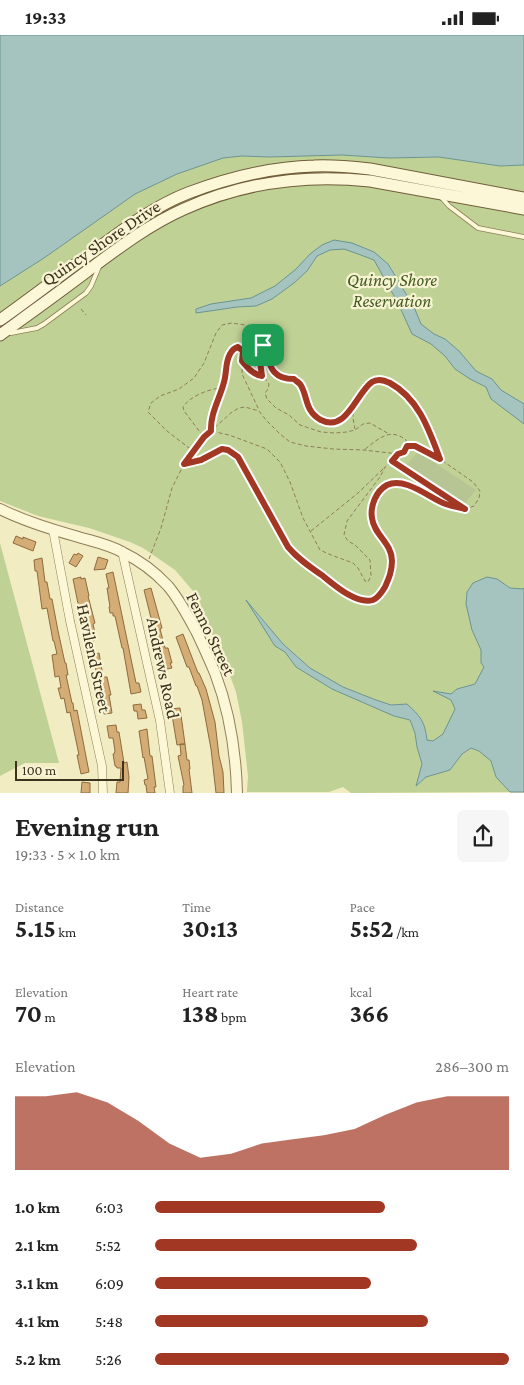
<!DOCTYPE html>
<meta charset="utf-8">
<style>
body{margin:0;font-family:"Crimson Pro",serif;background:#f6f6f6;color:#222;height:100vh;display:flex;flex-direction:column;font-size:19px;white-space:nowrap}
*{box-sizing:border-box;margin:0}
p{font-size:16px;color:#767676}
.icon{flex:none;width:28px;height:28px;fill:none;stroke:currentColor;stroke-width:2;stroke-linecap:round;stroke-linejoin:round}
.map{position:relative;height:758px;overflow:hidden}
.drawer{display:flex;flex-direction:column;background:#fff;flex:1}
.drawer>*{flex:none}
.scale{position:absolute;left:15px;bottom:12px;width:109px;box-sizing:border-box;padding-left:5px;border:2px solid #3d321d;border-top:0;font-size:14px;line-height:18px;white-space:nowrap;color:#3d321d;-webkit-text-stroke:4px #f8f4d3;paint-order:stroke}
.pin{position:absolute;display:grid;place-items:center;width:42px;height:42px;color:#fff;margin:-21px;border-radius:10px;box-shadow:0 2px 8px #0006}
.round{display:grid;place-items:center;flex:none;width:52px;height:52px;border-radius:8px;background:#f6f6f6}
.overview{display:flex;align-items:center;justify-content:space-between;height:85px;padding:0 15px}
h1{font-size:28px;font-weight:700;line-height:38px}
.metrics{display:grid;grid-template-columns:repeat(3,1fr);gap:8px;height:85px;padding:5px 15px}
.metrics div{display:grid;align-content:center}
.metrics b{font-size:25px;font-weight:700}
.metrics small{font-size:14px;font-weight:400}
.metrics p{font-size:14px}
.chart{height:140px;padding:10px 15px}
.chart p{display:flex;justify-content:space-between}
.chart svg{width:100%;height:90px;margin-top:5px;fill:#a23723;opacity:.7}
ul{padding:0 15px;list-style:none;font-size:16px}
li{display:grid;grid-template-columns:80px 60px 1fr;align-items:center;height:38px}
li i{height:12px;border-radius:6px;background:#a23723}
.status{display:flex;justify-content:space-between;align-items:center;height:35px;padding:0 25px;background:#fff;direction:ltr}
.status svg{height:14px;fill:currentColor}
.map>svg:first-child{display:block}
</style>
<div class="status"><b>19:33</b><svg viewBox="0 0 49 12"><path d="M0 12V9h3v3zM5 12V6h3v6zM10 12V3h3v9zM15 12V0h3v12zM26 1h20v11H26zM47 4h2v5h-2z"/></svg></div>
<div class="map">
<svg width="524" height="758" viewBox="0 0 524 758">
<rect width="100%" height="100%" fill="#f2ecc3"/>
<path fill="#c0d196" d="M312 120H342L389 123 439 122 500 131 524 130V553L523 554 510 553 497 544 472 595 482 615 481 628 484 632 475 649 457 654 451 659 435 656 451 665 455 674 443 699 433 706 427 705 426 696 407 670H391L376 665 343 652 310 633 283 609 250 569 275 611 285 617 296 632 332 654 394 681 410 685 415 698 417 712 422 729 417 750 426 742 450 735 462 719 471 713 479 716 491 726 496 742 510 757 351 758 343 752 329 757H247L248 741 242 687 236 657 228 635 193 556 175 535 143 513 130 507 89 493 38 481 0 466V251L44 223 135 159 177 139 223 123 242 121 269 122Z
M0 508 59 728H25L0 741Z"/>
<path fill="#b7c595" d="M418 417 476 455 465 468 406 430Z"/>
<path fill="#a5c4c0" stroke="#6b9491" d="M0 0H524V130L500 131 439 122 389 123 342 120 269 122 242 121 223 123 177 139 135 159 44 223 0 251Z
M334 205 352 208 374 217 388 229 414 272 421 289 434 299 445 304 459 316 476 336 492 344 501 355 524 369V389L491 364 486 352 470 344 455 334 445 321 431 309 412 299 398 268 374 225 358 219 344 214 330 215 317 221 307 236 294 248 272 264 256 271 237 272 196 278V274L211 269 251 263 275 251 296 234 310 219 322 210Z
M487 542 497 544 510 553 523 554 524 553V757H510L496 742 491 726 479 716 471 713 462 719 450 735 426 742 416 751 422 729 417 712 415 698 410 685 394 681 332 654 296 632 285 617 275 611 246 565 283 609 310 633 343 652 376 665 391 670 407 669C420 681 425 686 427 705L433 706 443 699 455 674 451 665 433 656 451 659 457 654 475 649 484 632 481 628V615L472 595 466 569 467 557 473 548Z"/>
<path fill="#d3ac76" stroke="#8f6b3c" d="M16 501 23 504V502L36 507 33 516 13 508Z
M78 518 83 521 76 532 69 528 74 519 77 520Z
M98 522 108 525 105 534 94 535Z
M42 523 45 547H47L50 564H52L58 596 65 628H66L68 640H66L72 668H73L74 676 77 675 89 737 81 739 77 720H79L70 677 67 678 64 663 61 664 58 653H61L59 641 55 642 52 620 57 619 54 606H53L47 573 42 574 37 536H35L34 525Z
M113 537 136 648H139L141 657 131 659 123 613H122L115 581H113V578H110L109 572H110L107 553H109L106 539Z
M81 542V544L85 543 89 561H88L95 588 93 589 96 603H94V606L86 608 73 544Z
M151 553 162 593 160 594 165 613H168L172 628H170L172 633 163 635 161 627 164 626 161 615H159L144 555Z
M183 599 198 638H199L206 654 215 687 219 721 223 737 224 758H216L211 714 202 665 197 651H196L189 632H187L176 602Z
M99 618 103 641 104 642H107L111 660H109L112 678 104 679 101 653 98 654 96 645H98L95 631 93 632 90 620Z
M141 669 142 675H145L147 683 138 684 137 676H134L133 670Z
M180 673 185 709 177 710 171 674Z
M116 690 117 697H119L124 728 127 727 129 742 128 758H116L117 747H120L121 733H117L116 731H115L113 719H114L115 716 113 703H109L107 691Z
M147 694 150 721H152L156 752H154L155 758H147L146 750H145L144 745 148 744 144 722 143 723 139 696Z
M180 709H185L187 725H189L190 734H189L192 758H183V751L184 750 178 721 181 720Z
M82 747 90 748V758H81Z"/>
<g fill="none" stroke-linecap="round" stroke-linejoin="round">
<defs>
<path id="service" d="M441 162 449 171 478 193 524 202
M11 298 37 293 44 289 86 258 91 251 99 232"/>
<path id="minor" d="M53 495 70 586 102 731 103 758
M122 516 160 686 170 758"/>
<path id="tertiary" d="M0 474C24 486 50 494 75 501 91 506 108 509 122 517 139 525 155 537 168 551 179 564 188 581 196 596 203 610 209 624 215 638 229 675 236 718 237 758"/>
<path id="secondary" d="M0 285C34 261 67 235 101 211 128 191 157 170 188 158 228 143 271 132 314 131 333 130 352 132 370 134L524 163
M0 300C29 279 57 259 86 237 117 214 148 190 184 174 242 148 306 139 370 146L524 174"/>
</defs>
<use href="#service" stroke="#8e7e58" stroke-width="5.5"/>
<use href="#minor" stroke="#8e7e58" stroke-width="9"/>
<use href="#tertiary" stroke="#8e7e58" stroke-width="12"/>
<use href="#secondary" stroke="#705e3b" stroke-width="13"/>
<path stroke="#8e7e58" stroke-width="1" stroke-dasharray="4 2.5" stroke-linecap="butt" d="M81 274 86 280
M263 311C261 327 258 336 269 349L268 354 265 358 267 364 276 373 289 380 300 390 321 397 335 398 347 397 355 395 363 389 370 388 389 399
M242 326C248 333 252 339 261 341
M221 353 212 387 211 396 229 400 267 414 280 427 290 447 303 483 320 515 331 520 353 528 358 533 365 546 368 547 371 541 370 525 355 510 348 506 344 500 347 486 380 442 385 432 392 426
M353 371V383L355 394
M203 401 184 376 183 372C190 361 209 354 221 353 227 340 224 324 235 313L238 312 243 316 242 339 259 375
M407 411H415L438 423
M398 419 392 426 462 472
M184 429 201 425 222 414 228 415 238 422 288 512 296 522 346 558 363 566 373 565 382 558 391 541 392 524 387 509 376 495 372 484V473L376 460 386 451 394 448 408 450 445 469 465 474 474 471 479 463 480 456 473 447 440 424 433 405 416 369 400 353 386 346 378 345 371 348 344 383 331 387 322 385 316 381 307 369 301 350 294 344H284L276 340 271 332 263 310 257 301 245 290 232 288 222 290 216 298 204 328 194 343 179 354 160 361 151 368 148 377 167 396 193 416
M311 496 358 458 383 434
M149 524 161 493 172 453 184 429 204 402 232 377 239 373 245 372 259 376 266 385 280 399 290 407 306 411 333 414 364 415 398 419 404 417 407 411 406 405C390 392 378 404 364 415"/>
<use href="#service" stroke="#fcf7d7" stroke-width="4"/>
<use href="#minor" stroke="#fcf7d7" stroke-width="8"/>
<use href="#tertiary" stroke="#fcf7d7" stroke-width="10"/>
<use href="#secondary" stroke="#fcf7d7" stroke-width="11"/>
</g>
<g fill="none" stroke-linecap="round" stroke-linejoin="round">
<defs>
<path id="route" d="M263 310C270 329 270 344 294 344 296 346 298 347 300 349 308 360 304 376 321 385 347 398 356 358 372 347 378 343 384 345 390 348 419 364 429 395 440 424L415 411H407L404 417 398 419 392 426 465 474C458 472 450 471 443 468 427 461 405 442 387 450 376 456 370 471 372 483 374 500 392 508 392 526 392 536 389 543 385 552 382 557 378 563 373 565 357 570 334 550 323 541 310 532 298 524 288 512L238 422 228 415 222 414 201 425 184 429 204 402 211 396C210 379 220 363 224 347 227 337 225 328 230 319 232 315 234 313 238 312L243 316 242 326C248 333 252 339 262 341L260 327Z"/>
</defs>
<use href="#route" stroke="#fff" stroke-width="10"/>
<use href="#route" stroke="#a23723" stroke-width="6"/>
</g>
<g text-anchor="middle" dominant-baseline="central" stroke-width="4.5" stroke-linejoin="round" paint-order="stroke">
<g font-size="18" fill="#3d321d" stroke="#f8f4d3">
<text transform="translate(101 208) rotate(-34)">Quincy Shore Drive</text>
<text transform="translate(211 599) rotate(64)">Fenno Street</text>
<text transform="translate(94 623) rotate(78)">Havilend Street</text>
<text transform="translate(163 633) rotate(78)">Andrews Road</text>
</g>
<g font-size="18" font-style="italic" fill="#435b22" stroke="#f8f4d3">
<text x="392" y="245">Quincy Shore<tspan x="392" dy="21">Reservation</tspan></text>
</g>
</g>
</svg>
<div class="scale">100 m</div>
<div class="pin" style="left:263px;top:310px;background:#1e9e55"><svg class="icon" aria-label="arrive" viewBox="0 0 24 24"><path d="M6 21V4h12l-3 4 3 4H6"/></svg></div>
</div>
<section class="drawer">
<div class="overview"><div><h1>Evening run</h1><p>19:33 · 5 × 1.0 km</p></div><a class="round"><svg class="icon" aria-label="share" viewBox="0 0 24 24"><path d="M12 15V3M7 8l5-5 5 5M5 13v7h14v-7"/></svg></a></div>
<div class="metrics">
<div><p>Distance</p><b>5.15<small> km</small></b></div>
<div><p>Time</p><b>30:13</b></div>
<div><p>Pace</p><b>5:52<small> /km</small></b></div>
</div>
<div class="metrics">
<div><p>Elevation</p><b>70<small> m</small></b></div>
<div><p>Heart rate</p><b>138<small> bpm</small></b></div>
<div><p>kcal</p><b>366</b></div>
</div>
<div class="chart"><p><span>Elevation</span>286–300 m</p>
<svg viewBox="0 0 160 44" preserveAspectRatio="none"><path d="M0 44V8L10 8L20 6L30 11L40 20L50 31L60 38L70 36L80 31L90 29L100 27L110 24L120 17L130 11L140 8L150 8L160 8V44z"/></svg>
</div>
<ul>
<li><b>1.0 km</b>6:03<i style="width:65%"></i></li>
<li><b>2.1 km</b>5:52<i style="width:74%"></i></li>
<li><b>3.1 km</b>6:09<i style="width:61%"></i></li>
<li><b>4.1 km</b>5:48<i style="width:77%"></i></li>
<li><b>5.2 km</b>5:26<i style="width:100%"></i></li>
</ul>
</section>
